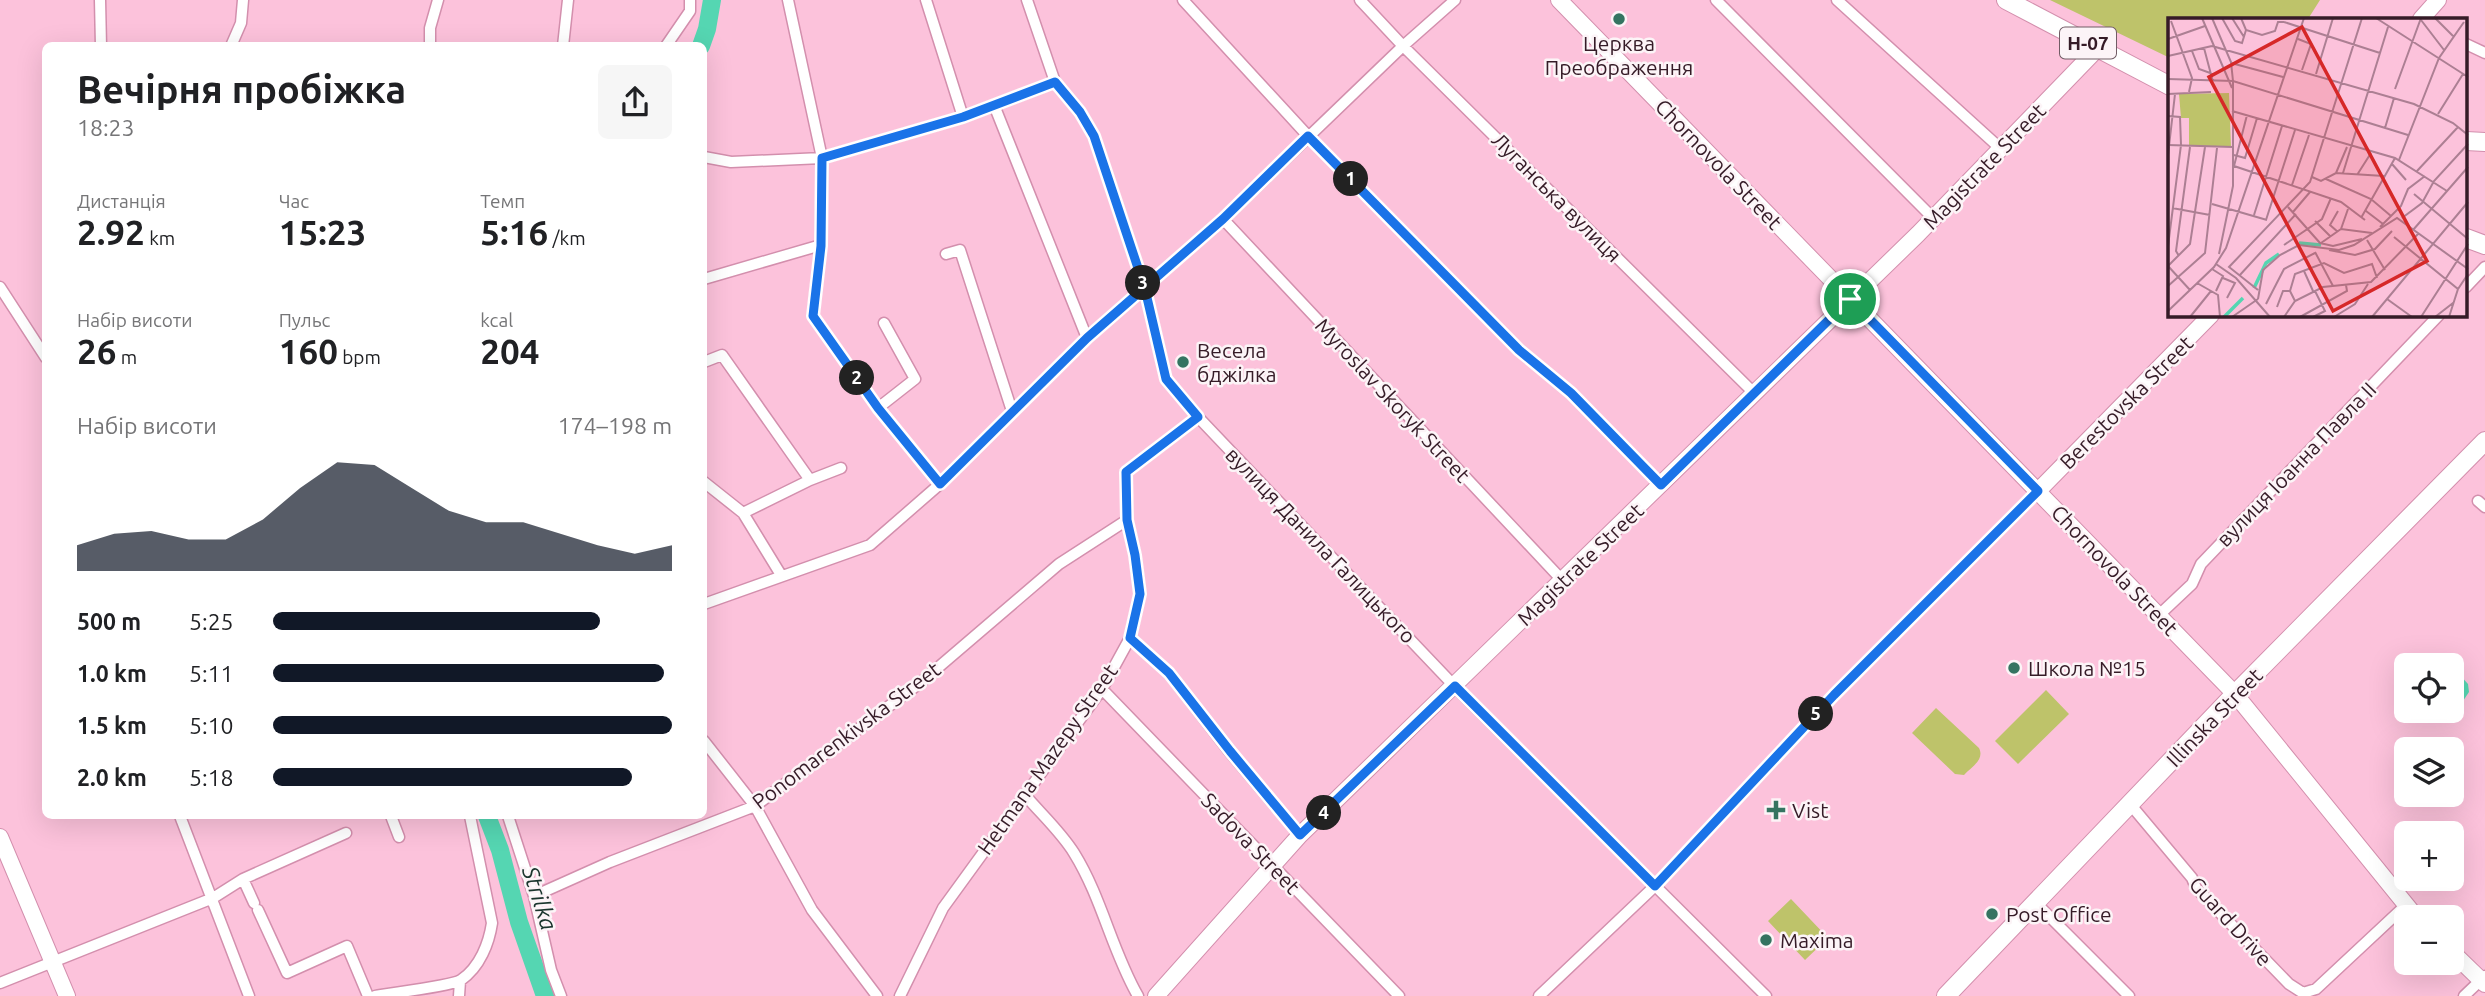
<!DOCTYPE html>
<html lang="uk">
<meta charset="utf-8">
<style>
body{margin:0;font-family:Ubuntu,sans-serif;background:#f6f6f6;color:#202124;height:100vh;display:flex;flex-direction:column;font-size:26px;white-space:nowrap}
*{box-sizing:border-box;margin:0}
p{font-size:23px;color:#757577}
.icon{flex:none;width:38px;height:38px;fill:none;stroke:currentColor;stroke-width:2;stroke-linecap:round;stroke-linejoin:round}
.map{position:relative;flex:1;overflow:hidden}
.sheet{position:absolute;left:42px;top:42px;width:665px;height:777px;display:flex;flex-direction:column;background:#fff;border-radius:10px;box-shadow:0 7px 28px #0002}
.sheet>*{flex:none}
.controls{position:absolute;left:2394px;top:653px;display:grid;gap:14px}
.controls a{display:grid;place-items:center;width:70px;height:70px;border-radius:10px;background:#fff;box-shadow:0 7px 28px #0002;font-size:35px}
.pin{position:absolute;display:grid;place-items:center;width:60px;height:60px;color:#fff;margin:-30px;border:4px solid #fff;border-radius:50%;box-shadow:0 2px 7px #0007}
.km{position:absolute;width:35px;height:35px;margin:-18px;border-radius:50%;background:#222;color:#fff;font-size:19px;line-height:35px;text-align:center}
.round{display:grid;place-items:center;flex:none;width:74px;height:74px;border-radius:10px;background:#f6f6f6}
.summary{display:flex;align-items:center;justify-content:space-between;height:119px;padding:0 35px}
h1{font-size:38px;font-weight:700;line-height:52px}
.metrics{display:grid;grid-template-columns:repeat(3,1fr);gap:10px;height:119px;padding:7px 35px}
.metrics div{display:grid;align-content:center}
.metrics b{font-size:35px;font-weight:700}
.metrics small{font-size:19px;font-weight:400}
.metrics p{font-size:19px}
.chart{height:196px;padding:14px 35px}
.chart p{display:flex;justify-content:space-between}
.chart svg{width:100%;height:126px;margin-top:7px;fill:#111827;opacity:.7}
ul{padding:0 35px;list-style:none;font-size:23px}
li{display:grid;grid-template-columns:112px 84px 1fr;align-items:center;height:52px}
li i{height:18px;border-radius:9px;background:#111827}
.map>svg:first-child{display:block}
</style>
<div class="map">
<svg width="2485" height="996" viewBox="0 0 2485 996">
<rect width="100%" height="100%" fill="#fcc2db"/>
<path fill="#bec36a" d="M2050 0H2320L2308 19H2170V58Z
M2046 690 2069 714 2018 764 1995 741Z
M1936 708 1979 748C1985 760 1971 767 1964 775L1955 774 1912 733Z
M1791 899 1828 938 1805 960 1768 921Z"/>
<path fill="#55d6b2" d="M2458 673 2468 684 2469 692 2459 707H2452V675Z"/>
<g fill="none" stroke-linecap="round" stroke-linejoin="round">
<path stroke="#55d6b2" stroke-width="18" d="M701 46 707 29 712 0
M487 816 500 850 519 922 545 996"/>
<defs>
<path id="street" d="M100 0 101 46
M788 0 822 158 821 245 813 316 878 408 940 484
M926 0 963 117
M1027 0 1055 82 1080 112 1094 136 1145 289 1166 379 1198 417 1461 693 1766 996
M1183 0 1308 136 1519 350 1571 393 1661 485
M1360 0 1403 46 1754 393
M1716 0 1933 218
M1837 0 2001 149
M2466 44 2485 53
M231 46 241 23 243 0
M430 46V28L438 0
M563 46 568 0
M666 46 690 11V0
M994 105 1087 338
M704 157 731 162 822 158 963 117 1055 82
M1223 219 1562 580
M946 254 960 250 1012 411
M704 279 821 245
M0 287 46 358
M2466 287 2485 267
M704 362 722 355 810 480
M878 408 915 379 884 323
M704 482 743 513 781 575
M2478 501 2485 507
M743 513 810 480 841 468
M704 604 870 545 940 484 1087 338 1223 219 1403 46 1455 0
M2158 616 2192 584 2201 564 2439 315
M1130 638 1169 673 1229 751 1300 835
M1102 689 1399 996
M704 741 755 806 812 910 877 996
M1025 795C1041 814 1061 832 1074 853 1102 898 1112 951 1138 996
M2130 804 2192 878 2196 888 2289 984 2303 993 2316 989 2405 906
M180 816 249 996
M391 816 399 837
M508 816 534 896 551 970 561 996
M243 879 254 903
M534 896 610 862 755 806 920 683 1059 564 1127 520
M2036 903 2129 996
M258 910 287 973 347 946 368 996
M0 983 213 898 243 879 346 833
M375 996C390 993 452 986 461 980 480 967 489 943 492 923L470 816
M459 996 460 981
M900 996 943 908 1102 689 1130 638 1140 594 1135 555 1127 520 1126 472 1198 417
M1539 996 1655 886 1834 695 2038 491
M2464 996 2485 976"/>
<path id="secondary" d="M1559 0 2235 694 2416 917
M2421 19 2438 0
M2038 491 2211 315
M0 837 67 996
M2452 952 2485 984
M1156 996 1300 835 1918 234 2098 48"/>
<path id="primary" d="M2006 0 2170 86
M2466 141 2485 142
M2466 238 2485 245
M1946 996 2235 694 2485 441"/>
</defs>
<use href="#street" stroke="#d38fad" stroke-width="13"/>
<use href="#secondary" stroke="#d38fad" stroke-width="18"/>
<use href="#primary" stroke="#d38fad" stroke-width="20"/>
<use href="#street" stroke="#fff" stroke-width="10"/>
<use href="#secondary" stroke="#fff" stroke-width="16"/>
<use href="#primary" stroke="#fff" stroke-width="18"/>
</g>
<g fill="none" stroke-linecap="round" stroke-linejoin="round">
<defs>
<path id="route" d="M1850 299 1661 485 1571 393 1519 350 1308 136 1223 219 1087 338 940 484 878 408 813 316 821 246 822 158 963 117 1055 82 1080 112 1094 136 1145 289 1166 379 1198 417 1126 472 1127 520 1135 555 1140 594 1130 638 1169 673 1230 751 1300 835 1455 686 1655 886 1834 695 2038 491 1850 299"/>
</defs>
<use href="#route" stroke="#fff" stroke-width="14"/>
<use href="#route" stroke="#1a73e8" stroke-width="9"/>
</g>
<g fill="#357461" stroke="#fcf4f7" stroke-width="2.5">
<circle cx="1619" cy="19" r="7"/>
<circle cx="1183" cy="362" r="7"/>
<circle cx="2014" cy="668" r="7"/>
<path d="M1772.5 799.5h7v7h7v7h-7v7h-7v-7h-7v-7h7z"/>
<circle cx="1992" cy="914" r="7"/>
<circle cx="1766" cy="940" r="7"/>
</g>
<g text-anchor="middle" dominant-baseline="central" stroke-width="5" stroke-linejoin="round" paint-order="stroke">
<rect fill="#fcf4f7" stroke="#715c65" stroke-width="2" x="2060" y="27.5" width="56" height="31" rx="5"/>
<g font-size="19" font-weight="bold" fill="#351b27">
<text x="2088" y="43">Н-07</text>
</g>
<g font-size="21" fill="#351b27" stroke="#fcf4f7" text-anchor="start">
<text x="1619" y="43" text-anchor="middle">Церква<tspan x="1619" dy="24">Преображення</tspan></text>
<text x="1197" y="350">Весела<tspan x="1197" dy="24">бджілка</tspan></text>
<text x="2028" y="668">Школа №15</text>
<text x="1792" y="810">Vist</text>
<text x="2006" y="914">Post Office</text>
<text x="1780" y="940">Maxima</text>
</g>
<g font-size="21" fill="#351b27" stroke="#fcf4f7">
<text transform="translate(1719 164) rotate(46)">Chornovola Street</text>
<text transform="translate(1984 166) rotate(-46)">Magistrate Street</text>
<text transform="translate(1557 197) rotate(45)">Луганська вулиця</text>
<text transform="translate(1393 400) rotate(47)">Myroslav Skoryk Street</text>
<text transform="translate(2126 402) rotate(-45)">Berestovska Street</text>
<text transform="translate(2296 464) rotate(-46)">вулиця Іоанна Павла II</text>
<text transform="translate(1321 545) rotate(46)">вулиця Данила Галицького</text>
<text transform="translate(1580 564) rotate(-44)">Magistrate Street</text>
<text transform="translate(2115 570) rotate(46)">Chornovola Street</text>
<text transform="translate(2214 717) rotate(-46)">Illinska Street</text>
<text transform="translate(846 735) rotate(-37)">Ponomarenkivska Street</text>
<text transform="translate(1047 759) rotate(-55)">Hetmana Mazepy Street</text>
<text transform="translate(1251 843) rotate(46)">Sadova Street</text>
<text transform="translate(2231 921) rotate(48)">Guard Drive</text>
</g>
<g font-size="23" font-style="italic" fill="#1a352d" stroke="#fcf4f7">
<text transform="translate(540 898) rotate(72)">Strilka</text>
</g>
</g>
<g transform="translate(2168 18)">
<rect width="299" height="299" fill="#fcc2db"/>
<path d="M61 75 63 129 21 128V100H13L11 76Z" fill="#bec36a"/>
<path fill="none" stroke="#55d6b2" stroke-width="3.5" d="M131 225 153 227M86 270 98 245 111 236M56 299 75 280"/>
<path fill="none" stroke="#ac7f93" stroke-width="2" d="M34 0 64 70M44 0 63 44 65 63V168L51 236M54 0 67 23 74 25 78 12M64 0 76 19M73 0 78 12 94 17 107 13 110 4H116M208 0 300 59M267 0 285 18M253 2 276 32M3 3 24 60 21 74M116 4 212 35M0 21 37 8M130 21 143 26 134 52M44 28 246 86 285 105 300 117M36 30 45 64M24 33 31 51 45 56M0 38 44 28M63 45 115 59M148 56 165 0M0 61 65 63 240 117M227 71 253 0M0 76 43 74M64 93 227 140 279 173M270 96 295 56M79 97 66 148 173 184 197 202M0 98 12 99 13 127 0 228M217 110 226 80M0 127 65 129M0 137 7 76M66 137 77 140 89 100M231 142 271 40 296 4M224 146 238 162M249 153 290 109M168 155 179 129M175 155 220 9M189 157 203 135M144 159 153 163 168 155 216 158M158 161 203 181 223 198M124 167 141 117M246 176 300 221M44 186 99 202M120 189 152 225 165 228 194 221M4 190 42 197M170 193 162 207 170 214M198 193 215 206M125 194 142 174M86 197 114 108M193 200 227 140M234 200 254 185 266 163 300 126M98 202 127 112M147 203 162 218M212 209 233 188 240 171 257 158M173 211 180 191M245 212 300 149M226 219 290 271 300 256M199 222 217 252M153 225 173 211 204 215M116 227 154 201 163 180M161 232 187 237 207 231 224 213M147 234 165 268M11 238 8 233 22 129M48 246 68 260 102 299M0 248 22 226 37 129M0 248 22 272M44 251 55 258 48 273M136 253 145 273M71 258 128 196M55 260 67 265 59 280M29 265 50 277 52 299M0 268 37 235 49 130M90 272 61 249 142 164 194 0M122 273 127 256 156 245 176 255 204 246 209 260M90 281 95 252 112 237 131 227 171 232 186 227 229 200 300 251M219 281 244 299M98 286 116 251 147 235M109 289 115 273H122L127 283M0 293 46 249 58 230 136 0M22 299 43 273M64 299 90 281M116 299 127 283 155 269 203 264 250 216M132 299 179 273 178 267M145 299 157 293 147 273M166 299 187 286 200 266M204 299 300 184M253 299 300 226M267 299 285 285M281 299 290 271"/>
<path fill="#d62828" fill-opacity="0.15" stroke="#d62828" stroke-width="3.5" d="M134 9 259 243 165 293 41 59Z"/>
<rect width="299" height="299" fill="none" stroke="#351b27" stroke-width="3.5"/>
</g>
</svg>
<div class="controls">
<a><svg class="icon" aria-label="locate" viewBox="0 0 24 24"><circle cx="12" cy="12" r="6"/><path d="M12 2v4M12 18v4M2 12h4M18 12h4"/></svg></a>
<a><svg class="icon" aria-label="layers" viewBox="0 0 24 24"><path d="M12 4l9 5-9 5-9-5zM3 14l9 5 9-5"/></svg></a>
<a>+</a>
<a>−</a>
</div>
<div class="pin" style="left:1850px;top:299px;background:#1e9e55"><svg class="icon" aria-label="arrive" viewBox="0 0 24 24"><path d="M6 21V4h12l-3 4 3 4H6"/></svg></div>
<b class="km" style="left:1351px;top:179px">1</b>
<b class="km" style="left:857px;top:378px">2</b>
<b class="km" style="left:1143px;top:283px">3</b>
<b class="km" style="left:1324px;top:813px">4</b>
<b class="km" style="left:1816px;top:714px">5</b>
<section class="sheet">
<div class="summary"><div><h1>Вечірня пробіжка</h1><p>18:23</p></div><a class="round"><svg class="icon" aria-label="share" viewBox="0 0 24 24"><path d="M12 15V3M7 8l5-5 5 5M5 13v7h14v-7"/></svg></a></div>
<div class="metrics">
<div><p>Дистанція</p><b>2.92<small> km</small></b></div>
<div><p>Час</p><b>15:23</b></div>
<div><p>Темп</p><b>5:16<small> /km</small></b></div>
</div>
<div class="metrics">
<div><p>Набір висоти</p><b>26<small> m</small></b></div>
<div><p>Пульс</p><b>160<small> bpm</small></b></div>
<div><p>kcal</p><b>204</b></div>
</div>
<div class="chart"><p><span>Набір висоти</span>174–198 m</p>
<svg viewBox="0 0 160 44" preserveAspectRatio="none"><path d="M0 44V35L10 31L20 30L30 33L40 33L50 26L60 15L70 6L80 7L90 15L100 23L110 27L120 27L130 31L140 35L150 38L160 35V44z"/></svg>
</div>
<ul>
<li><b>500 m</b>5:25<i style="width:82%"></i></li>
<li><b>1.0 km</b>5:11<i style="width:98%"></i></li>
<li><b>1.5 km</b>5:10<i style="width:100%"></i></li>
<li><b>2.0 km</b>5:18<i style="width:90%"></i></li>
</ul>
</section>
</div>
